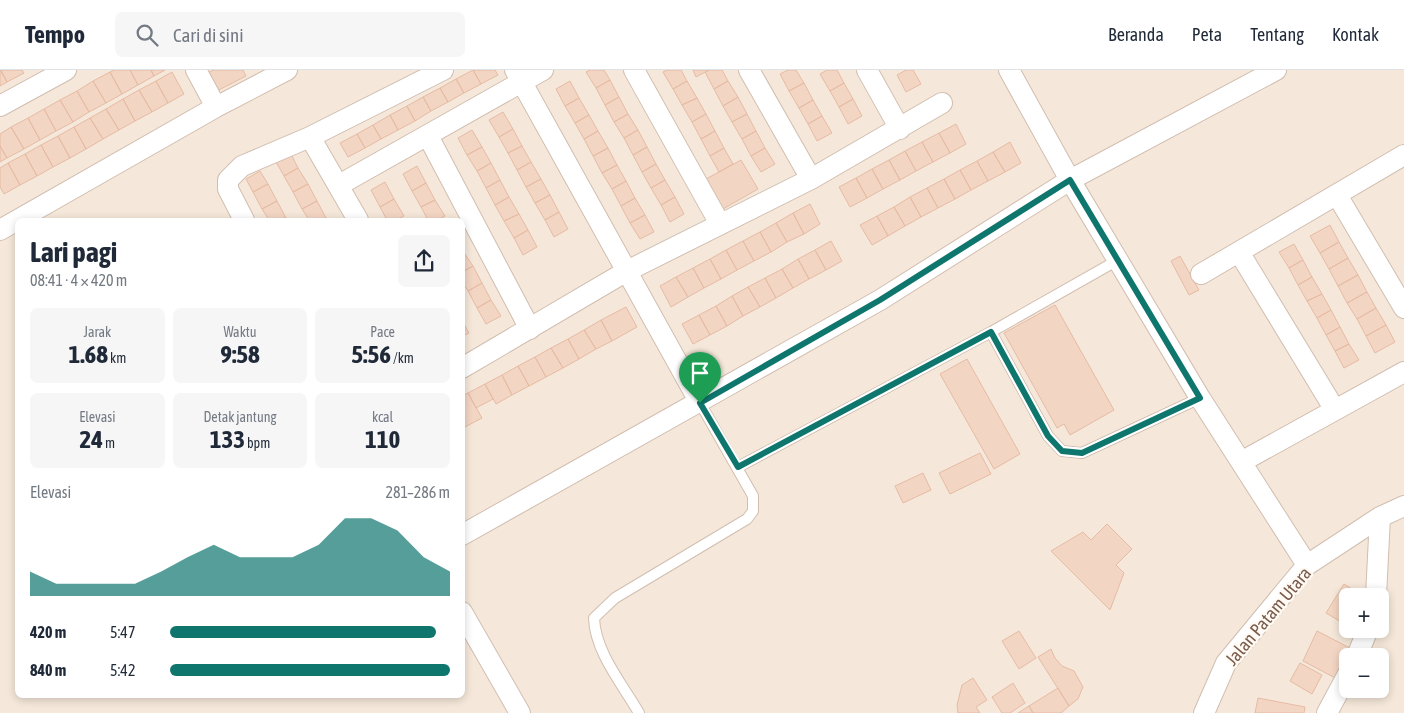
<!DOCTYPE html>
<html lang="id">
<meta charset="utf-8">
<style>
body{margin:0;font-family:"Asap Condensed",sans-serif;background:#f6f6f7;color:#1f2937;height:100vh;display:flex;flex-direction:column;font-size:19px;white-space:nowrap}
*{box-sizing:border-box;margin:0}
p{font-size:16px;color:#747a83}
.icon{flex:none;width:28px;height:28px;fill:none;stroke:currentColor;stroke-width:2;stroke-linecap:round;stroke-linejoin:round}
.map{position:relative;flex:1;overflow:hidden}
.side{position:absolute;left:15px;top:148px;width:450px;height:480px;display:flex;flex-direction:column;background:#fff;border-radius:8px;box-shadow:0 2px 8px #0003}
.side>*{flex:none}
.fabs{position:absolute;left:1339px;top:518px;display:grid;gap:10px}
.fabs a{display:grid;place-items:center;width:50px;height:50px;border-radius:8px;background:#fff;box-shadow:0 2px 8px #0003;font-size:25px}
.pin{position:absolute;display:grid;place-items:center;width:42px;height:42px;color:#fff;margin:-51px -21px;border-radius:50% 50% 50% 0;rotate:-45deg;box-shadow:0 0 5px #0007}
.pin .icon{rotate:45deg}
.round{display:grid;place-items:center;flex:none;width:52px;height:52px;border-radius:8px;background:#f6f6f7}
.headline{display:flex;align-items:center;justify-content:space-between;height:85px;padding:0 15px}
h1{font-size:28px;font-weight:700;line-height:38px}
.figures{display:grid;grid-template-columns:repeat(3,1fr);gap:8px;height:85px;padding:5px 15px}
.figures div{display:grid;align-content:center;border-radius:8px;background:#f6f6f7;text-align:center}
.figures b{font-size:25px;font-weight:700}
.figures small{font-size:14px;font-weight:400}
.figures p{font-size:14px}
.chart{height:140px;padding:10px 15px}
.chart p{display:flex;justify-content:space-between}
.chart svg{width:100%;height:90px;margin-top:5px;fill:#0f766e;opacity:.7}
ul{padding:0 15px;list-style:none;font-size:16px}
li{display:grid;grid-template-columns:80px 60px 1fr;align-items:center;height:38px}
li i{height:12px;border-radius:6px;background:#0f766e}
header{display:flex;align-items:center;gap:30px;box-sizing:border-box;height:70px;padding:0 25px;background:#fff;border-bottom:1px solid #e0e1e3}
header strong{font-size:24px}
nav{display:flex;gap:28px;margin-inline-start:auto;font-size:18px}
.search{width:350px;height:45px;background:#f6f6f7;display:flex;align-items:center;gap:12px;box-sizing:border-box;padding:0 18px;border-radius:8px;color:#747a83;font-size:19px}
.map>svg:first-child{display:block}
</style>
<header>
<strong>Tempo</strong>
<div class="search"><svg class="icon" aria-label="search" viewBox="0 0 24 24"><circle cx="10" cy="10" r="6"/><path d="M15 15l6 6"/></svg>Cari di sini</div>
<nav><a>Beranda</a><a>Peta</a><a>Tentang</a><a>Kontak</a></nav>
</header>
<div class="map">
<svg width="1404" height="643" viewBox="0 0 1404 643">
<rect width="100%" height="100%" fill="#fdf6ec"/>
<path fill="#f5e8da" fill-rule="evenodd" d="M0 0H1404V643H0ZM18 150H462V625H18ZM1348 526H1380V559H1348ZM1348 586H1380V619H1348Z"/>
<path fill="#f3d5c3" stroke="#e6bba3" d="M0 0 7 12 0 16Z
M1 0H22L24 3 7 12Z
M114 0H130L138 15 122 24 110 2Z
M130 0H151L154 6 138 15Z
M151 0H165L154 6Z
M213 0H243L246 6 215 22 206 4Z
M473 0H495L498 5 481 14Z
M473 0 481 14 464 23 456 9Z
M590 0H604L610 10 596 18 586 2Z
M667 0H681L687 11 673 19 663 2Z
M693 0H709L696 7Z
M709 0H722L728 11 714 19 705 2Z
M788 0H796L804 13 789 21 780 4Z
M827 0H837L844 13 830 21 820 4Z
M906 0H913L921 14 906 22 897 5Z
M110 2 122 24 106 33 93 11Z
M172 2 184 24 168 33 156 11Z
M456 9 464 23 448 32 440 18Z
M610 10 619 27 605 35 596 18Z
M93 11 106 33 89 42 77 21Z
M156 11 168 33 152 42 139 20Z
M570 11 579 28 565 36 556 19Z
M687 11 697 28 682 35 673 19Z
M728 11 738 27 723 36 714 19Z
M804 13 813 30 799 38 789 21Z
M844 13 853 29 839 37 830 21Z
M440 18 448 32 431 41 423 27Z
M139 20 152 42 135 51 123 29Z
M77 21 89 42 73 52 60 30Z
M423 27 431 41 415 51 407 36Z
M619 27 628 44 614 52 605 35Z
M738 27 747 44 732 52 723 36Z
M579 28 589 45 575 53 565 36Z
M697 28 706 44 692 52 682 35Z
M123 29 135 51 119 60 106 39Z
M853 29 862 46 848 54 839 37Z
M60 30 73 52 56 61 44 39Z
M813 30 822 46 808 54 799 38Z
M407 36 415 51 398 60 390 45Z
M44 39 56 61 40 70 28 48Z
M106 39 119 60 103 69 90 48Z
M503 42 513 59 499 67 489 50Z
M628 44 638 60 624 68 614 52Z
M706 44 715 61 701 69 692 52Z
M747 44 756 61 742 69 732 52Z
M390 45 398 60 381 69 373 55Z
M589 45 598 61 584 69 575 53Z
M822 46 832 63 817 71 808 54Z
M28 48 40 70 24 79 11 57Z
M90 48 103 69 86 79 74 57Z
M956 54 966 74 950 83 939 63Z
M373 55 381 69 365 78 357 64Z
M11 57 24 79 7 88 0 76V64Z
M74 57 86 79 70 88 58 66Z
M513 59 522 76 508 83 499 67Z
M472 60 482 77 467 85 458 68Z
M638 60 647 77 633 85 624 68Z
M598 61 608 78 593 86 584 69Z
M715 61 724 78 710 86 701 69Z
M756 61 765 78 751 86 742 69Z
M939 63 950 83 933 92 922 72Z
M357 64 365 78 348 87 340 73Z
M58 66 70 88 53 97 41 75Z
M922 72 933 92 916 101 905 81Z
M1010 72 1021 93 1005 102 993 82Z
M41 75 53 97 37 106 25 84Z
M0 76 7 88 0 92Z
M522 76 531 92 517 100 508 83Z
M482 77 491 93 477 101 467 85Z
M647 77 656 94 642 102 633 85Z
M608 78 617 95 602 103 593 86Z
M724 78 733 94 719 102 710 86Z
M765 78 775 94 761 102 751 86Z
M905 81 916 101 900 110 889 90Z
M993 82 1005 102 988 111 977 91Z
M25 84 37 106 20 115 8 93Z
M291 84 298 98 284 106 276 92Z
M741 90 758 119 723 139 706 109Z
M889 90 900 110 883 119 872 99Z
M977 91 988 111 971 120 960 100Z
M531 92 541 109 526 117 517 100Z
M8 93 20 115 4 124 0 117V98Z
M491 93 500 110 486 118 477 101Z
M656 94 665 110 651 118 642 102Z
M617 95 626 111 612 119 602 103Z
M417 96 426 113 412 121 403 104Z
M298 98 308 114 293 122 284 106Z
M872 99 883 119 867 128 856 108Z
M960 100 971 120 955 129 944 109Z
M260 101 268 114 253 122 246 109Z
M856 108 867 128 850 137 839 117Z
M541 109 550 125 535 133 526 117Z
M944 109 955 129 938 138 927 118Z
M500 110 509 127 495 135 486 118Z
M665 110 675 127 661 135 651 118Z
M626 111 635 128 621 136 612 119Z
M385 112 394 129 380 137 371 120Z
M426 113 435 130 421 137 412 121Z
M268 114 277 131 262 139 253 122Z
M308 114 317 131 302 139 293 122Z
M927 118 938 138 921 147 910 127Z
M550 125 559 142 545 150 535 133Z
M509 127 519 144 504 151 495 135Z
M675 127 684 144 670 152 661 135Z
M910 127 921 147 905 156 894 137Z
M635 128 645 145 630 153 621 136Z
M394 129 404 146 396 150H387L380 137Z
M435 130 445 146 438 150H428L421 137Z
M277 131 286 148 269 150 262 139Z
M317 131 326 148 322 150H309L302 139Z
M810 134 820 154 804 164 793 143Z
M894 137 905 156 888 166 877 146Z
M559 142 568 159 554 167 545 150Z
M793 143 804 164 787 172 776 153Z
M519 144 528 160 514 168 504 151Z
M645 145 654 162 640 169 630 153Z
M877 146 888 166 872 175 860 155Z
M776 153 787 172 771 182 760 162Z
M1330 155 1339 172 1320 183 1310 166Z
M528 160 537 177 523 185 514 168Z
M760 162 771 182 754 191 743 171Z
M743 171 754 191 737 200 726 180Z
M831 171 842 191 826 200 815 180Z
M1339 172 1348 188 1329 199 1320 183Z
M1294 174 1303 190 1289 198 1279 182Z
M462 180 473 196 462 202Z
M726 180 737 200 721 209 710 189Z
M815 180 826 200 809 209 798 189Z
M1180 186 1199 220 1189 225 1171 191Z
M1348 188 1358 205 1338 216 1329 199Z
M710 189 721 209 704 218 693 198Z
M798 189 809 209 793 218 782 199Z
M1303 190 1312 207 1298 215 1289 198Z
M473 196 482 213 468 221 462 212V202Z
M693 198 704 218 688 227 676 207Z
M782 199 793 218 776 228 765 208Z
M1358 205 1367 222 1347 233 1338 216Z
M676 207 688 227 671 237 660 216Z
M1312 207 1322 224 1307 231 1298 215Z
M765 208 776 228 760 237 748 217Z
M482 213 491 230 477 238 468 221Z
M748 217 760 237 743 246 732 226Z
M1367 222 1376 238 1357 249 1347 233Z
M1322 224 1331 240 1317 248 1307 231Z
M732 226 743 246 727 256 716 236Z
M491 230 501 246 486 254 477 238Z
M1055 235 1114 340 1070 365 1064 354 1057 358 1004 263Z
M716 236 727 256 710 265 699 245Z
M626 237 637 257 612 271 601 250Z
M1376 238 1386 255 1366 266 1357 249Z
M1331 240 1340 257 1326 265 1317 248Z
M699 245 710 265 693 274 682 254Z
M601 250 612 271 596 279 584 260Z
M462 251 469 263 462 266Z
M1386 255 1395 272 1375 283 1366 266Z
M1340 257 1349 274 1335 281 1326 265Z
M584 260 596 279 579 289 568 269Z
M568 269 579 289 563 298 551 278Z
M1349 274 1359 290 1344 298 1335 281Z
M551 278 563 298 546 307 535 287Z
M535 287 546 307 529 316 518 296Z
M967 289 1020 384 994 399 940 304Z
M518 296 529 316 512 325 502 305Z
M502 305 512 325 496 334 485 314Z
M485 314 493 329 476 338 468 323Z
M468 323 482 348 465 357 462 352V326Z
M980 383 991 404 950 424 939 403Z
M923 403 931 420 903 433 895 416Z
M1107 454 1132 479 1116 495 1124 503 1110 540 1051 481 1083 462 1091 470Z
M1344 514 1363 526H1348V556L1326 543Z
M1019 561 1036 588 1019 599 1002 571Z
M1317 561 1354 580 1348 586V594L1339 610 1303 591Z
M1051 579 1055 588 1062 596 1074 601 1083 617 1078 629 1069 636 1038 587Z
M1300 593 1322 605 1312 624 1290 611Z
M973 608 987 630 976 637 980 643H958L957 635 962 615Z
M1013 613 1025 633 1010 643H1002L992 627Z
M1058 618 1069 636 1061 643H1033L1029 636Z
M1258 628 1305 637 1304 643H1255Z
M1029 636 1033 643H1018Z"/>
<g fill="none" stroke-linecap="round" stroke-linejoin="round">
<defs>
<path id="service" d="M991 262 1048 366 1062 381 1082 383 1200 328
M738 397 991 262 1118 190
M639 643C623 615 595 582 594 548L615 528 747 449 753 441V426L700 333"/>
<path id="minor" d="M196 0 216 37
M515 0 700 333
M634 0 720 154
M749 0 811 109
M867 0 900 59
M1009 0 1070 110 1200 328 1307 495
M0 36 66 0
M428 66 530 259
M310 67 358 150
M339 115 543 0
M1337 125 1404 238
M244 150 228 119V110L242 96 310 67 443 0
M0 160 216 37 287 0
M1239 182 1335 340
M1201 204 1404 85
M462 298 627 201 811 109 942 33
M1241 392 1404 302
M462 465 880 230 1070 110 1276 0
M1376 526 1380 447
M462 542 520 643
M1357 586 1368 559
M1204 643 1226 593 1307 495 1380 447 1404 436
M1327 643 1348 604"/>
</defs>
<use href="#service" stroke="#d1beb0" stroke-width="12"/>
<use href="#minor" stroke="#d1beb0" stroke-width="22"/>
<use href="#service" stroke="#fff" stroke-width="10"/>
<use href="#minor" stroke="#fff" stroke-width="20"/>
</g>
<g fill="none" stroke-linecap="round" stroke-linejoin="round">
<defs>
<path id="route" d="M1070 110 1200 328 1082 383 1062 381 1048 366 991 262 738 397 700 333 880 230Z"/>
</defs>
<use href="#route" stroke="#fff" stroke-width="10"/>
<use href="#route" stroke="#0f766e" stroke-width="6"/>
</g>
<g text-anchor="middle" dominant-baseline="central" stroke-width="4.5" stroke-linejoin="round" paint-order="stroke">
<g font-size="18" fill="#7a5c4d" stroke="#fffaf3">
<text transform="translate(1268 546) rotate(-50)">Jalan Patam Utara</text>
</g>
</g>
</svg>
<div class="fabs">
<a>+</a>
<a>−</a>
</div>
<div class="pin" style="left:700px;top:333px;background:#1e9e55"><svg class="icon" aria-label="arrive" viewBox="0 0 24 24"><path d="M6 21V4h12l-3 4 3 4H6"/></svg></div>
<section class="side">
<div class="headline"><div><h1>Lari pagi</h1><p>08:41 · 4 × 420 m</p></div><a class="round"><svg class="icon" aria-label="share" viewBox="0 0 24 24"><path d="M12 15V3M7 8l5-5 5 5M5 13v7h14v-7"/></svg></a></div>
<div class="figures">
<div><p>Jarak</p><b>1.68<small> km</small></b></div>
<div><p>Waktu</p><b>9:58</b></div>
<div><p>Pace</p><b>5:56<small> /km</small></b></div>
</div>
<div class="figures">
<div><p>Elevasi</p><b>24<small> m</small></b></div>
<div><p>Detak jantung</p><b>133<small> bpm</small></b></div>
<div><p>kcal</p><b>110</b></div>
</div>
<div class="chart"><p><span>Elevasi</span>281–286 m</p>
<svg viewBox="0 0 160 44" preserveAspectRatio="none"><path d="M0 44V32L10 38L20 38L30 38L40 38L50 32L60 25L70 19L80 25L90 25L100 25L110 19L120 6L130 6L140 12L150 25L160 32V44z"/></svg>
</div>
<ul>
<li><b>420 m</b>5:47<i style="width:95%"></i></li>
<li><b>840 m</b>5:42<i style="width:100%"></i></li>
</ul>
</section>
</div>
